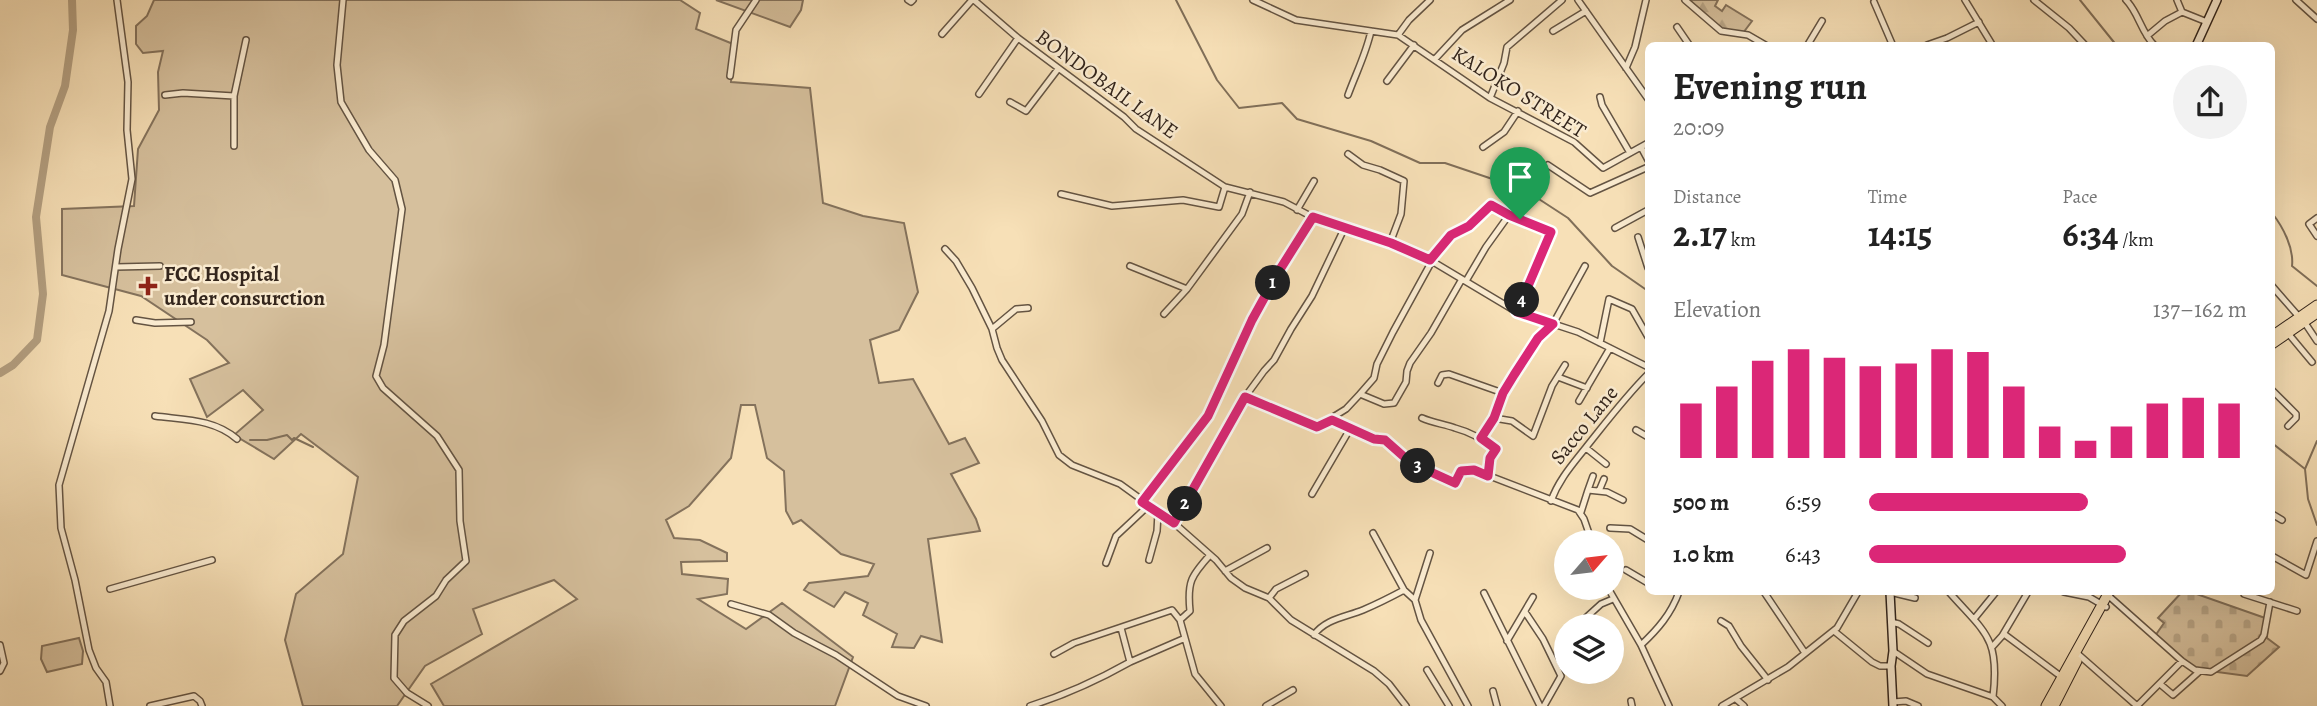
<!DOCTYPE html>
<meta charset="utf-8">
<style>
body{margin:0;font-family:Alegreya,serif;background:#f2f2f2;color:#222;height:100vh;display:flex;flex-direction:column;font-size:26px;white-space:nowrap}
*{box-sizing:border-box;margin:0}
p{font-size:23px;color:#767676}
.icon{flex:none;width:38px;height:38px;fill:none;stroke:currentColor;stroke-width:2;stroke-linecap:round;stroke-linejoin:round}
.map{position:relative;flex:1;overflow:hidden}
.drawer{position:absolute;left:1645px;top:42px;width:630px;height:553px;display:flex;flex-direction:column;background:#fff;border-radius:10px;box-shadow:0 7px 28px #0002}
.drawer>*{flex:none}
.needle{width:46px;rotate:62deg}
.buttons{position:absolute;left:1554px;top:530px;display:grid;gap:14px}
.buttons a{display:grid;place-items:center;width:70px;height:70px;border-radius:50%;background:#fff;box-shadow:0 7px 28px #0002;font-size:35px}
.pin{position:absolute;display:grid;place-items:center;width:60px;height:60px;color:#fff;margin:-72px -30px;border-radius:50% 50% 50% 0;rotate:-45deg;box-shadow:0 0 7px #0007}
.pin .icon{rotate:45deg}
.km{position:absolute;width:35px;height:35px;margin:-18px;border-radius:50%;background:#222;color:#fff;font-size:19px;line-height:35px;text-align:center}
.round{display:grid;place-items:center;flex:none;width:74px;height:74px;border-radius:37px;background:#f2f2f2}
.overview{display:flex;align-items:center;justify-content:space-between;height:119px;padding:0 28px}
h1{font-size:38px;font-weight:700;line-height:52px}
.figures{display:grid;grid-template-columns:repeat(3,1fr);gap:10px;height:119px;padding:7px 28px}
.figures div{display:grid;align-content:center}
.figures b{font-size:35px;font-weight:700}
.figures small{font-size:19px;font-weight:400}
.figures p{font-size:19px}
.chart{height:196px;padding:14px 28px}
.chart p{display:flex;justify-content:space-between}
.chart svg{width:100%;height:126px;margin-top:7px;stroke:#db2777;stroke-width:6}
ul{padding:0 28px;list-style:none;font-size:23px}
li{display:grid;grid-template-columns:112px 84px 1fr;align-items:center;height:52px}
li i{height:18px;border-radius:9px;background:#db2777}
.map>svg:first-child{display:block}
</style>
<div class="map">
<svg width="2317" height="706" viewBox="0 0 2317 706">
<defs>
<pattern id="forest-firs" width="22" height="20" patternUnits="userSpaceOnUse" patternTransform="scale(1.75)"><rect width="22" height="20" fill="#d6c09d"/><path d="M5 1l3.5 6h-7zM16 11l3.5 6h-7z" fill="#b8a587"/></pattern>
<pattern id="cemetery-stones" width="16" height="16" patternUnits="userSpaceOnUse" patternTransform="scale(1.75)"><rect width="16" height="16" fill="#d6c09d"/><path d="M2 7V4a2 2 0 0 1 4 0v3zM10 15v-3a2 2 0 0 1 4 0v3z" fill="#b8a587"/></pattern>
</defs>
<rect width="100%" height="100%" fill="#f7e0b7"/>
<filter id="stains"><feTurbulence type="fractalNoise" baseFrequency=".00286" numOctaves="4"/><feColorMatrix values="0 0 0 0 .2 0 0 0 0 .09 0 0 0 0 .02 0 0 0 .5 -.17"/></filter>
<radialGradient id="worn" r=".72"><stop offset=".6" stop-color="#630" stop-opacity="0"/><stop offset="1" stop-color="#630" stop-opacity=".3"/></radialGradient>
<path fill="#d6c09d" stroke="#84725c" stroke-width="2" d="M154 0H680L700 13 696 29 733 44 731 82 810 88 823 203 863 216 904 223 918 292 899 330 870 340 879 383 913 379 949 444 965 438 979 463 951 474 976 519 980 531 928 539 942 642 921 636 914 648 892 647 897 634 863 615 868 603 845 592 834 607 804 590 809 583 868 576 874 564 841 554 801 520 793 524 786 511 784 471 767 458 755 405H741L731 458 689 506 666 520 674 538 700 540 727 553V561L681 562 682 574 728 579 727 594 698 599 746 629 782 603 853 657 835 706H444L431 684 577 599 554 580 473 609 482 634 425 666 397 706H303L285 640 296 594 343 554 358 477 301 434 274 459 234 435 263 410 243 390 207 417 190 379 229 363 207 340 141 296 62 275V209L134 206 138 149 159 110 158 72 163 51 143 53 136 44V26L147 16Z
M716 0H803L801 10 790 27Z
M79 638 83 651 82 664 47 672 41 659 42 646Z"/>
<path fill="url(#forest-firs)" stroke="#84725c" stroke-width="2" d="M1688 0H1718L1715 6 1722 11 1726 5 1752 21 1743 33 1721 29Z"/>
<path fill="url(#cemetery-stones)" stroke="#84725c" stroke-width="2" d="M2182 592H2191L2268 619 2267 638 2279 647 2247 676 2195 669 2155 636 2164 623 2158 618Z"/>
<g fill="none" stroke-linecap="round" stroke-linejoin="round">
<path stroke="#806f59" stroke-width="2" d="M1176 0 1217 80 1239 108 1282 103 1297 119 1371 141 1420 163H1445L1525 190 1568 218 1612 266 1648 291
M2080 0 2117 46
M2272 213C2283 227 2294 248 2292 266L2317 286
M250 440H267L287 435 292 440 294 438 313 447
M2272 443 2305 469 2308 499 2317 525
M2305 469 2317 441"/>
<path stroke="#b4a082" stroke-width="8" d="M0 373 13 365 37 340 43 294 36 217 50 127 65 86 73 30 72 0"/>
<defs>
<path id="minor" d="M343 0 337 65 341 102 369 150 395 180 402 209 384 345 376 376 383 388 437 436 459 470 460 521 466 561 446 580 436 596 404 621 395 635 394 678 407 693 428 706
M908 0 911 2 913 0
M974 0 1018 38 1124 117 1136 129 1225 187 1284 202 1318 220 1390 243 1430 260 1517 312 1578 332 1648 367
M1253 0 1296 20 1398 35 1490 98 1574 142 1603 168 1648 143
M1578 0 1648 99
M1685 0 1721 31 1748 35 1767 46
M1965 0 1993 46
M2034 0 2069 28 2086 46
M2126 0C2139 13 2141 33 2155 46
M2177 0 2182 12 2207 22
M2296 0 2317 19
M1874 2 1893 46
M1677 27 1690 46
M1553 31 1586 11
M942 34 972 0
M1398 35 1409 20 1430 0
M2147 36 2165 21 2182 12
M1927 45 1947 38 1979 22
M1807 46 1822 21
M1435 59 1462 30 1510 0
M1626 68 1635 47 1646 0
M730 76 736 30 756 0
M1387 81 1414 45
M979 94 1018 38
M165 95 183 93 234 96
M1348 95C1356 73 1366 54 1371 31
M1600 97 1602 105 1630 153
M1490 98 1504 63 1507 47 1562 0
M1010 102 1026 111 1058 69
M234 146V96L246 40
M1483 147 1504 132 1518 111
M1641 147 1648 160
M1348 154 1363 165 1380 170 1404 181 1401 214 1390 243
M1548 165 1590 193 1648 167
M1061 194 1112 206 1183 200 1219 207 1225 187
M1297 210 1314 181
M2317 218 2309 224 2317 236
M1615 228 1648 210
M1638 237 1648 268
M945 249 956 261 972 288 992 329 997 348 1002 360 1042 421 1059 455 1072 465 1120 484 1174 523 1216 560 1231 578 1245 588 1269 598 1291 620 1374 671 1389 684 1406 706
M1430 260 1451 235 1469 226 1491 205 1551 232 1517 312
M1130 266 1187 289
M116 267 160 266
M1466 281 1486 247 1509 215
M2272 286 2307 326 2317 341
M1164 314 1187 289 1242 214 1250 192
M136 320 155 323 191 322
M992 329 1016 309 1028 308
M2287 332 2312 362
M1600 343 1609 299 1632 309 1648 337
M1558 377 1587 388
M1438 383 1442 375 1449 374 1503 393
M2272 390 2296 414V418L2288 426
M1360 394 1374 378 1377 364 1393 332 1432 261
M1245 397 1262 406 1317 427 1346 409 1360 394 1384 404 1394 403 1406 382 1407 371 1410 363 1431 333 1462 279
M1579 401 1610 348
M155 416C185 420 214 419 237 439
M1422 418C1433 423 1444 424 1455 428 1470 432 1484 440 1496 449L1490 458 1488 476
M1494 418 1512 421 1533 436 1552 386 1565 365
M1332 420 1374 439 1385 440 1411 463 1455 483 1461 471 1474 470 1578 510 1584 519 1592 542
M1636 430 1648 437
M1481 438 1494 418 1503 393 1538 338 1553 324 1585 266
M1586 448 1606 464
M1588 490 1593 476
M1599 491 1604 479
M1312 494 1350 429
M1551 501C1559 479 1573 464 1587 446 1607 421 1626 396 1648 374
M1142 502 1207 416 1252 320 1279 271 1313 217
M1581 512 1588 490 1607 492 1623 500
M2272 514 2282 520
M1174 523 1245 397 1264 371 1274 360 1291 329 1312 296 1344 229
M1610 528 1630 529 1648 540
M1373 533 1404 590
M1430 553 1415 600 1421 620 1468 706
M2272 556 2306 575 2317 541
M1149 560 1157 531 1158 513
M1106 563 1116 536 1148 506
M1626 570 1648 583
M1225 571 1267 548
M1608 588 1641 645 1669 706
M110 589 212 560
M1764 592 1805 653
M1890 592 1915 598
M1949 592C1985 633 2000 637 1993 697L2002 706
M2064 592 2089 597 2106 607
M2244 592V594L2297 611
M1484 593 1540 706
M1269 598 1276 589 1305 574
M2111 598 2182 661 2195 670 2211 672 2261 640 2264 635 2270 602
M731 604 769 615 794 633 836 655 898 696 926 706
M1525 612 1543 639 1561 676 1544 706
M1974 619 1996 592
M1180 620 1190 611C1187 582 1191 576 1210 555
M1721 621 1729 626 1741 646 1768 680
M1891 622 1899 624 1928 643
M1580 623 1601 604 1613 599
M1834 631 1872 662 1880 666H1891
M2004 634 2063 678
M1314 635C1325 619 1346 617 1363 610 1377 604 1391 597 1404 590L1415 600
M1507 641 1533 597
M0 645 4 663 0 671
M1641 645C1658 629 1671 614 1679 592
M1993 646 2002 636 2028 592
M1893 651 1927 674 1993 697
M1054 654 1074 643 1172 610 1180 620 1195 674 1221 706
M2079 655 2137 706
M1130 662 1183 639
M1427 670 1449 706
M2160 684 2173 695 2200 671
M1493 691 1497 706
M1736 699 1744 706
M1631 701 1632 706
M1893 702 1906 701 1918 706
M110 706 106 682 96 668 89 650 75 580 61 528 59 485 109 311 118 249 132 179 127 130 128 82 117 0
M150 706 194 696 200 701 202 706
M1030 706C1065 695 1098 680 1130 662L1121 628
M1266 706 1293 690
M1722 706 1788 667 1837 628 1858 592
M2137 706 2182 661"/>
<path id="secondary" d="M2196 46 2217 0
M1890 592 1893 651 1891 666 1893 706"/>
<path id="trunk" d="M2272 336 2317 305
M2272 344 2317 313
M2046 706 2109 592
M2054 706 2077 661"/>
</defs>
<use href="#minor" stroke="#645443" stroke-width="8"/>
<use href="#secondary" stroke="#33251c" stroke-width="10"/>
<use href="#trunk" stroke="#33251c" stroke-width="11"/>
<use href="#minor" stroke="#faebd0" stroke-width="5"/>
<use href="#secondary" stroke="#faebd0" stroke-width="7"/>
<use href="#trunk" stroke="#f7e0b7" stroke-width="9"/>
</g>
<g fill="none" stroke-linecap="round" stroke-linejoin="round">
<defs>
<path id="route" d="M1491 205 1509 215 1551 232 1517 312 1553 324 1538 338 1514 375 1503 393 1494 418 1481 438 1496 449 1490 458 1488 476 1474 470 1461 471 1455 483 1411 463 1385 440 1374 439 1332 420 1317 427 1245 397 1174 523 1142 502 1208 416 1252 320 1279 271 1313 217 1391 243 1430 260 1451 235 1469 226Z"/>
</defs>
<use href="#route" stroke="#fff" stroke-width="14"/>
<use href="#route" stroke="#db2777" stroke-width="9"/>
</g>
<path fill="#8f2418" stroke="#faebd0" stroke-width="2.5" d="M144.5 275.5h7v7h7v7h-7v7h-7v-7h-7v-7h7z"/>
<g text-anchor="middle" dominant-baseline="central" stroke-width="5" stroke-linejoin="round" paint-order="stroke">
<g font-size="21" fill="#33251c" stroke="#faebd0">
<text transform="translate(1107 84) rotate(36)">BONDOBAIL LANE</text>
<text transform="translate(1519 92) rotate(32)">KALOKO STREET</text>
<text transform="translate(1584 425) rotate(-51)">Sacco Lane</text>
</g>
<g font-size="21" font-weight="bold" fill="#33251c" stroke="#faebd0" text-anchor="start">
<text x="164" y="274">FCC Hospital<tspan x="164" dy="24">under consurction</tspan></text>
</g>
</g>
<rect width="100%" height="100%" filter="url(#stains)"/>
<rect width="100%" height="100%" fill="url(#worn)"/>
</svg>
<div class="buttons">
<a><svg class="needle" viewBox="-14 -14 28 28"><path d="M0-13l5 13h-10z" fill="#e53935"/><path d="M0 13l5-13h-10z" fill="#767676"/></svg></a>
<a><svg class="icon" aria-label="layers" viewBox="0 0 24 24"><path d="M12 4l9 5-9 5-9-5zM3 14l9 5 9-5"/></svg></a>
</div>
<div class="pin" style="left:1520px;top:219px;background:#1e9e55"><svg class="icon" aria-label="arrive" viewBox="0 0 24 24"><path d="M6 21V4h12l-3 4 3 4H6"/></svg></div>
<b class="km" style="left:1273px;top:283px">1</b>
<b class="km" style="left:1185px;top:504px">2</b>
<b class="km" style="left:1418px;top:466px">3</b>
<b class="km" style="left:1522px;top:300px">4</b>
<section class="drawer">
<div class="overview"><div><h1>Evening run</h1><p>20:09</p></div><a class="round"><svg class="icon" aria-label="share" viewBox="0 0 24 24"><path d="M12 15V3M7 8l5-5 5 5M5 13v7h14v-7"/></svg></a></div>
<div class="figures">
<div><p>Distance</p><b>2.17<small> km</small></b></div>
<div><p>Time</p><b>14:15</b></div>
<div><p>Pace</p><b>6:34<small> /km</small></b></div>
</div>
<div class="chart"><p><span>Elevation</span>137–162 m</p>
<svg viewBox="0 0 160 44" preserveAspectRatio="none"><path d="M5 44V25M15 44V19M25 44V10M35 44V6M45 44V9M55 44V12M65 44V11M75 44V6M85 44V7M95 44V19M105 44V33M115 44V38M125 44V33M135 44V25M145 44V23M155 44V25"/></svg>
</div>
<ul>
<li><b>500 m</b>6:59<i style="width:58%"></i></li>
<li><b>1.0 km</b>6:43<i style="width:68%"></i></li>
</ul>
</section>
</div>
